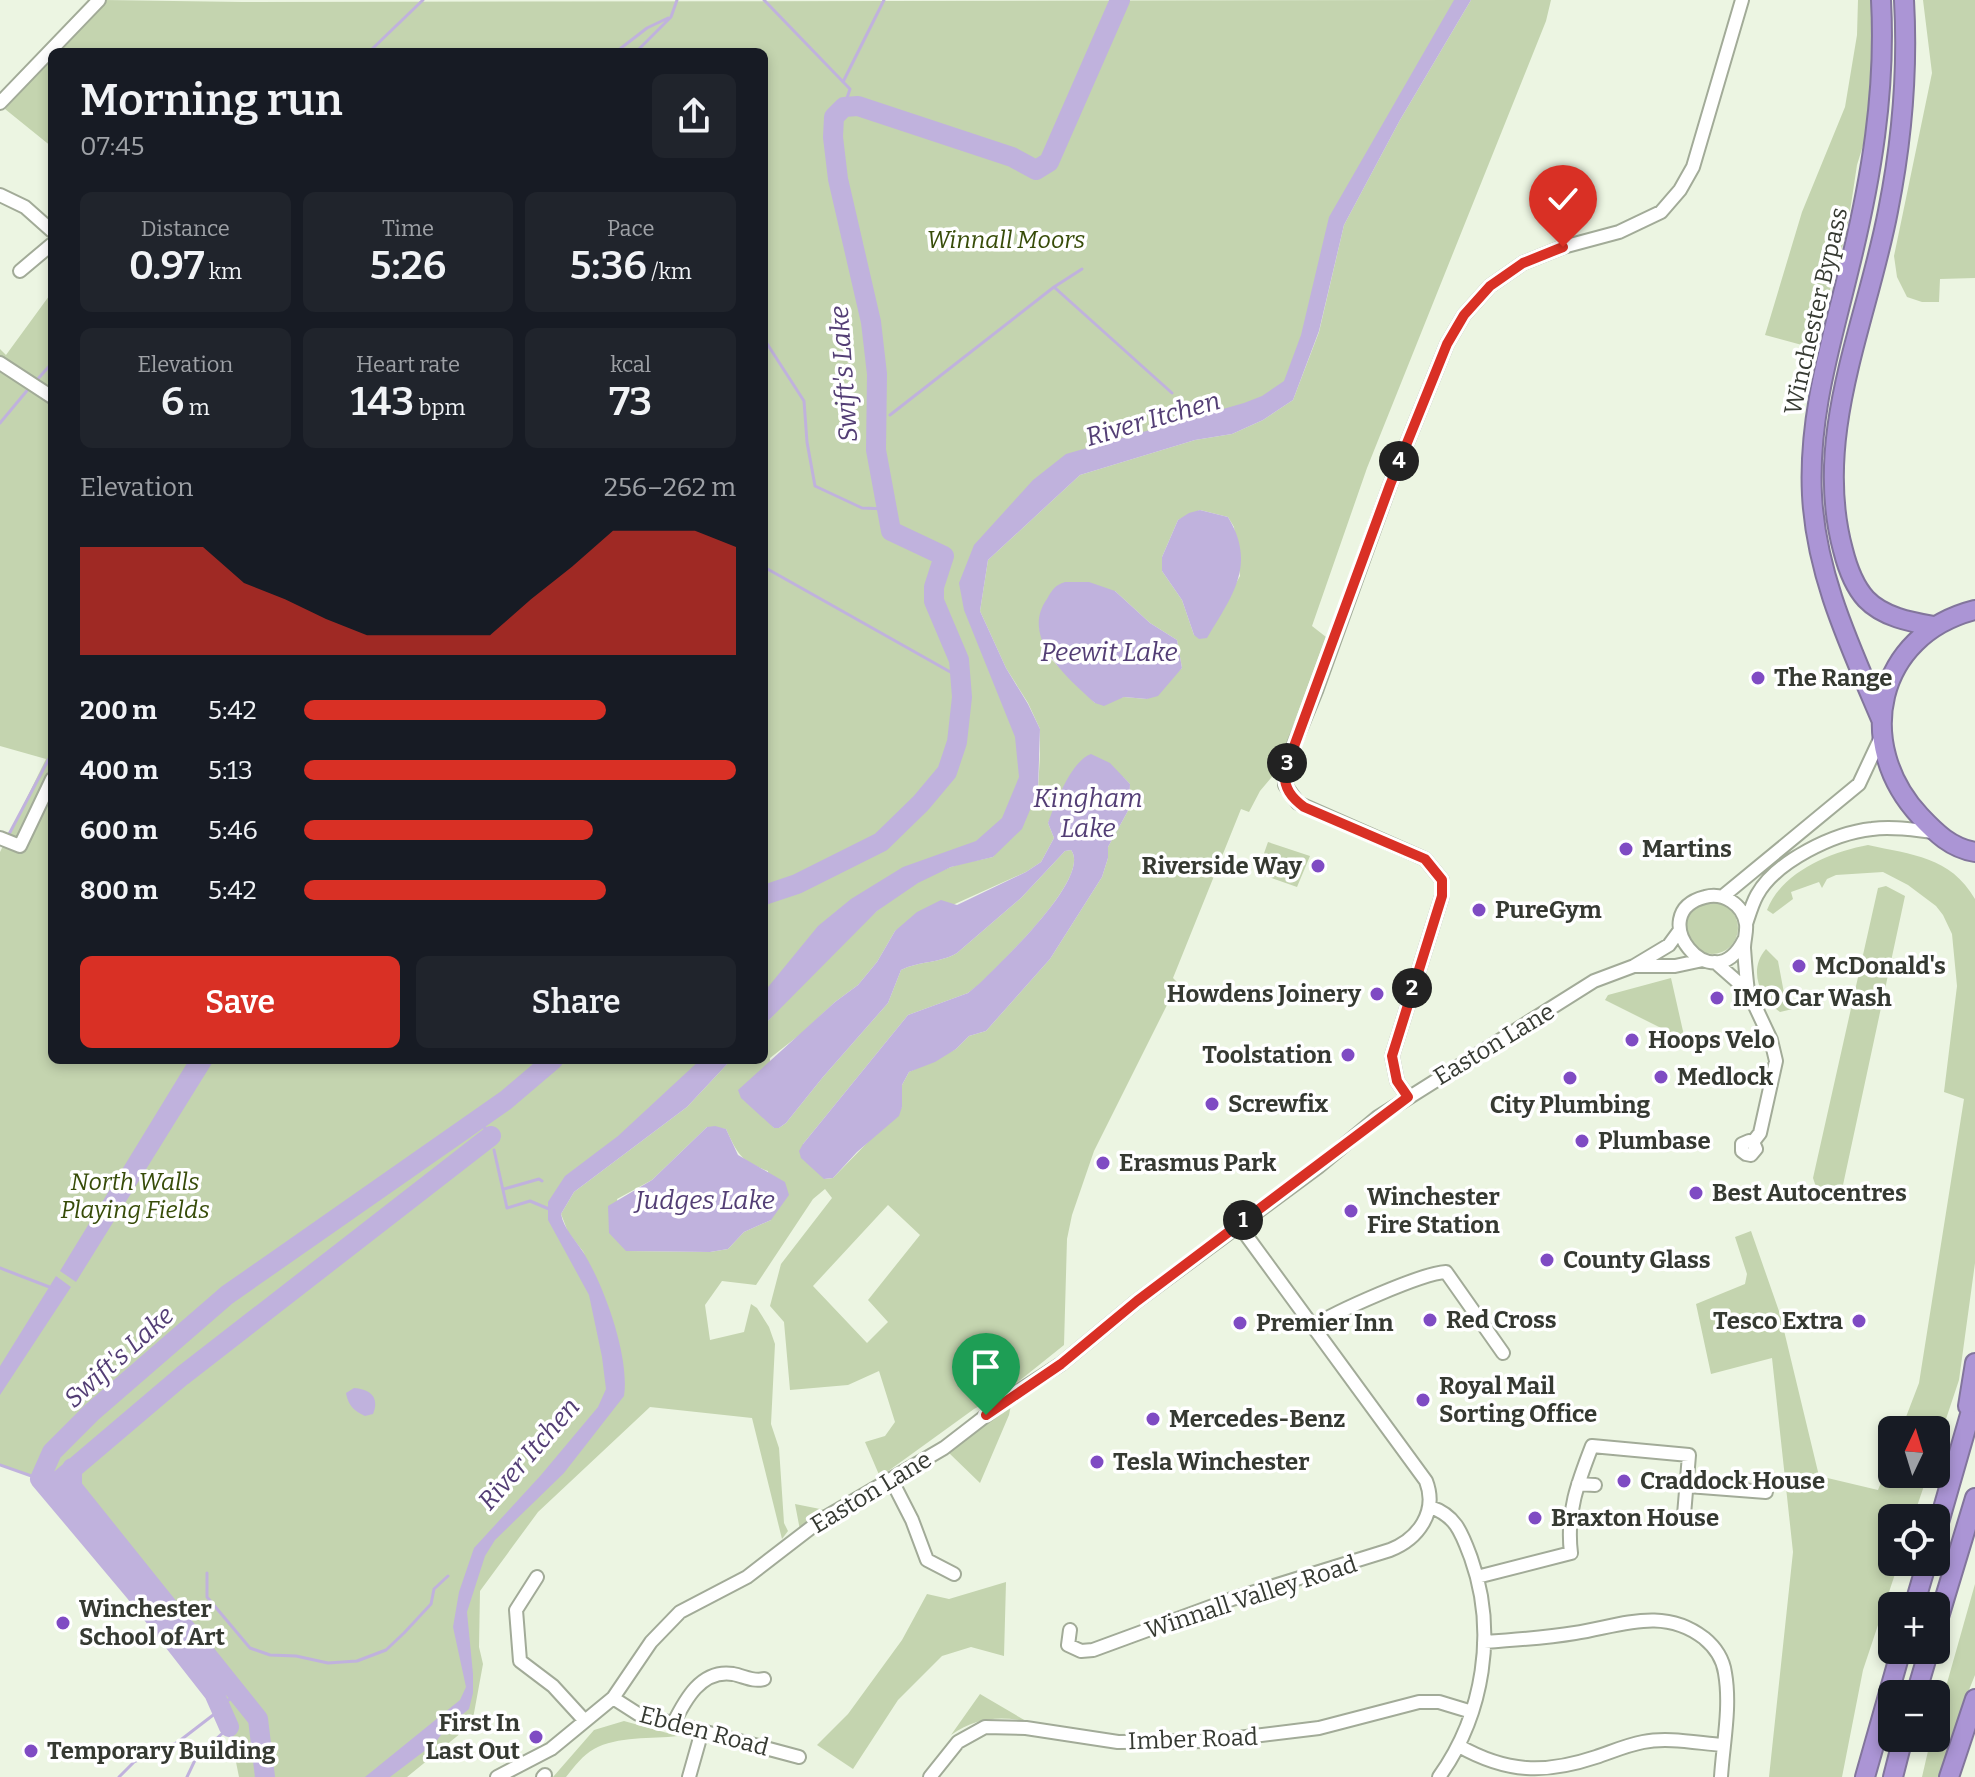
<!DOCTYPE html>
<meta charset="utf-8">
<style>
body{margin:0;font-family:Bitter,serif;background:#20242c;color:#f1f3f6;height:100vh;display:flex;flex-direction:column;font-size:30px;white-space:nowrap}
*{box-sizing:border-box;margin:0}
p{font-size:26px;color:#9ea1a6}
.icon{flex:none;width:44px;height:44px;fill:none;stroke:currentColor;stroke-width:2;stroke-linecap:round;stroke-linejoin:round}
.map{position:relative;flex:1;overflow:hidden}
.drawer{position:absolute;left:48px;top:48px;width:720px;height:1016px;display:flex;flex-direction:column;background:#171b24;border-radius:12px;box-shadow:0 4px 12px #0003}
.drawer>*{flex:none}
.needle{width:52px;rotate:4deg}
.tools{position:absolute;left:1878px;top:1416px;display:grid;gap:16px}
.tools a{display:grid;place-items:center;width:72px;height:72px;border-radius:12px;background:#171b24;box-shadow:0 4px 12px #0003;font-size:40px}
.pin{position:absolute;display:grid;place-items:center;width:68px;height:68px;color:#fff;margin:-82px -34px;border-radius:50% 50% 50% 0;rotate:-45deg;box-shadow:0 0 8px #0007}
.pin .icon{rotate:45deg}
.km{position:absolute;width:40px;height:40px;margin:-20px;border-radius:50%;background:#222;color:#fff;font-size:22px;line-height:40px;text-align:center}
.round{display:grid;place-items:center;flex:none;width:84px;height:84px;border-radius:12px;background:#20242c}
.overview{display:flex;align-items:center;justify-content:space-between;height:136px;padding:0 32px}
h1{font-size:44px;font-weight:600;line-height:60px}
.metrics{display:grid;grid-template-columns:repeat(3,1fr);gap:12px;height:136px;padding:8px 32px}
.metrics div{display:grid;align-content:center;border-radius:12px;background:#20242c;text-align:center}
.metrics b{font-size:40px;font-weight:600}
.metrics small{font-size:22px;font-weight:400}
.metrics p{font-size:22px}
.chart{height:224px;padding:16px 32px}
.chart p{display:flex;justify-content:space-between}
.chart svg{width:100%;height:144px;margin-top:8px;fill:#d93025;opacity:.7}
.button{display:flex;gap:16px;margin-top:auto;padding:16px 32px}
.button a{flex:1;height:92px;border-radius:12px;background:#d93025;color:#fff;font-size:32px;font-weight:600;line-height:92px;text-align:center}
.button a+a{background:#20242c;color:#f1f3f6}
ul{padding:0 32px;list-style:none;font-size:26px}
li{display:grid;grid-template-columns:128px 96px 1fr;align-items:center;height:60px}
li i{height:20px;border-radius:10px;background:#d93025}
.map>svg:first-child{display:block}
</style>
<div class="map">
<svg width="1975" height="1777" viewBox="0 0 1975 1777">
<rect width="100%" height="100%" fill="#ecf5e2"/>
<path fill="#c4d4af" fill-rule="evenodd" d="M105 0 242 2 1462 0 1339 218 1289 392 1077 468 984 558 975 611 1031 765 989 847 933 864 764 1005V52H58Z
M1471 0H1551L1546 21 1367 468 1312 626 1326 637 1276 772 1260 791 1249 812 1241 809 1173 978 1178 983 1094 1151 1072 1215 1067 1239 1064 1345 1004 1393 974 1409 880 1477 865 1442 885 1436 895 1422 879 1371 848 1385 790 1390 784 1322 770 1306 781 1264 832 1198 825 1189 813 1199 756 1285 722 1281 705 1305 710 1340 744 1332 751 1304 757 1308 769 1327 775 1344 771 1424 779 1448 784 1523 788 1531 782 1539 752 1418 650 1407 538 1512 480 1591 479 1647 483 1664 472 1724 407 1777H239L229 1727 214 1693 135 1592 40 1480 0 1465V852L46 759 0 746V349L6 355 52 292V1060H712L563 1193 556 1225 585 1254 568 1232 561 1214 574 1192 687 1107 731 1060H764V1025C817 970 877 893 951 867 965 862 980 860 993 857L1038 791 1040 754V729L1028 703 1006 668 980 611 988 560 1080 475 1195 440 1232 434 1263 420 1293 400 1319 332 1344 225 1400 120ZM1200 510 1228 517 1234 527 1240 576 1206 638 1194 635 1182 600 1162 571V557L1178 520ZM1115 591 1150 623 1177 640 1182 668 1147 699 1124 697 1095 703 1049 657 1039 627ZM1123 777 1130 784 1129 809 1108 847V858L1102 877 1050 959 986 1031 969 1036 956 1049 909 1072 902 1085V1107L833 1178 825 1179 803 1144 908 1015 968 993 981 983C1000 963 1092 877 1071 850L1065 851 1021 898 957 953C941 963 919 961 901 970L888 1003 823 1077 786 1123 779 1128H774L770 1123V1058L802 1033 835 1002 858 985 877 962 895 931 1026 872 1041 862 1054 838 1048 823 1065 787ZM707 1127 726 1129C738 1155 741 1161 768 1171L771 1220 744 1232 728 1249 710 1252 627 1251 617 1199 652 1180ZM888 1205 920 1235 868 1300 888 1322 867 1343 813 1286Z
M1858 0H1873L1874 110 1857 165 1847 231 1813 348 1765 335 1802 212 1845 107 1857 35Z
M1923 0H1975V278L1940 279 1939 302H1922L1907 297 1897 277 1894 256 1932 73Z
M52 58V147L5 109Z
M1268 842 1310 856 1297 887 1257 873Z
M1868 845C1912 855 1950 856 1975 899V1263L1959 1380 1936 1449V1430H1901L1919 1383 1964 1099 1944 1092 1957 986 1952 934 1943 915 1936 906 1908 885 1883 872 1836 875 1827 879 1822 888 1819 882 1791 892 1793 899 1773 914 1767 910C1782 872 1830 852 1868 845Z
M1886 886 1905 896 1843 1185 1816 1187 1813 1178 1878 888Z
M1686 928a26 26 0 1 1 52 0a26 26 0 1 1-52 0Z
M1766 949 1778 961 1784 993 1801 1007 1780 1012C1759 998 1748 969 1766 949Z
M1671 978 1685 1040 1605 1000 1608 995Z
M1751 1231 1780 1314 1819 1476 1878 1490 1892 1455V1474H1928L1913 1518H1892V1562H1899L1863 1670 1842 1777H1769L1793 1552 1772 1358 1711 1374 1696 1304 1745 1284 1747 1274 1735 1237Z
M1011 1405 1009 1415 980 1483 949 1453Z
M795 1504 825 1510 800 1530Z
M1006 1582 1004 1656 971 1647 942 1656 898 1700 853 1769 817 1745 848 1714 902 1640 927 1594 949 1599Z
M1975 1584V1675L1963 1705 1943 1777H1922L1931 1738H1936V1722Z
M980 1694 1026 1721C997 1716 976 1718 951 1735Z
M624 1721 678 1736C652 1739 617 1736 594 1749 583 1755 574 1767 566 1777H553L594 1730Z"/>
<path fill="#c0b2dd" d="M1454 0H1471L1400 120 1344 225 1319 331 1293 400 1263 420 1232 434 1195 440 1080 475 988 560 980 611 1006 668 1028 704 1040 729 1038 791 1022 829 993 857 951 867 918 883 877 911 764 1025V992L818 926 851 899 903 867 976 841 1002 818 1019 777 1015 737 964 610 959 583 974 545 1033 480 1066 454 1244 403 1262 396 1284 381 1301 335 1329 217Z
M1200 510 1228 517C1257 565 1232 596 1207 638L1199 639 1194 635 1182 600 1162 571V557L1178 520 1189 513Z
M1065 582H1089L1115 591 1150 623 1177 640 1182 668 1158 696 1147 699 1124 697 1104 706 1095 703C1069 679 1019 638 1047 599 1052 590 1055 585 1065 582Z
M1091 754 1110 763 1130 784 1129 809 1108 847V858L1102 877 1050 959 986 1031 969 1036 956 1049 935 1062 909 1072 902 1085V1107L899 1116 857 1152 833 1178 824 1179 801 1158 799 1151 803 1144 908 1015 968 993 980 983C1000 963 1092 877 1071 850L1065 851 1021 898 957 953C941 963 919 961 901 970L888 1003 823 1077 786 1123 779 1128H774L741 1098 738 1090 835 1002 858 985 877 962 895 931 917 912 941 900 957 905 1026 872 1041 862 1054 838 1048 823C1055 804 1071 761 1091 754Z
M189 1060H214L76 1282 60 1271Z
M700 1060H731L687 1107 574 1192 561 1214C564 1229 575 1239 583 1252 604 1285 630 1357 624 1396L564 1473 495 1540 485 1556 467 1612 473 1674V1693L469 1709 446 1728 435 1743 390 1777H365L460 1700 466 1687 453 1627 459 1592 474 1548 541 1475 598 1407 606 1389 602 1357 589 1295 548 1220V1202L565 1176 618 1136Z
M715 1126 726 1129 738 1155 785 1182 789 1195 771 1220 744 1232 728 1249 710 1252 626 1251 609 1233 608 1206 652 1180 707 1127Z
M56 1276 71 1287 0 1395V1366Z
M354 1388C370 1389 380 1397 373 1414L365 1416C354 1411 348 1405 346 1393Z"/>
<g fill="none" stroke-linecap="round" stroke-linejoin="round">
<path stroke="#c0b2dd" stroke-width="3" d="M764 0 850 89 844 107
M369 52 423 0
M616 52 647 28 668 18
M636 52 671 17 677 0
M843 82 884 0
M1054 287 1172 393
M764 339 804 401 807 442 815 486 862 508 887 509
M36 381 52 363
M890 415 1054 287 1082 269
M0 423 30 387
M876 425 880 422
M764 567 961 678
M7 838 52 753
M482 1116 487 1139
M494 1150 507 1208 530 1201 549 1209
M504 1189 539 1179 542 1181
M0 1268 52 1288
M0 1465 40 1479
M207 1573V1597L250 1648 270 1655 296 1656 328 1663 357 1661 386 1650 404 1633 431 1604 434 1589 448 1576
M219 1704 240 1695
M119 1777 134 1762 178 1742 221 1709
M187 1777 196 1758 229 1727"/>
<path stroke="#c0b2dd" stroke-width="20" d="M764 895 797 884 881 842 921 803 947 772 957 742 962 697 959 660 934 601V587L944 556 891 531 876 450 877 374 871 322 838 179 833 137 834 117 844 107 858 106 1012 157 1036 170 1049 162 1120 0
M72 1468V1487L258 1719 265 1777
M49 1489 182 1376 491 1136
M229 1727 214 1693 135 1592 40 1479 52 1452 92 1412 227 1295 506 1100 553 1060"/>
<defs>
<path id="minor" d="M0 103 99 0
M0 195 25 207 52 231
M20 271 52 244
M0 363 52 397
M0 838 20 846 52 779
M1722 897 1859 784 1881 737
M1746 924C1749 915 1752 904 1757 895 1776 861 1834 833 1872 829 1893 826 1914 830 1934 832
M1744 940C1712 1004 1642 913 1705 897 1723 892 1743 904 1746 924 1747 932 1744 940 1744 948 1745 962 1746 977 1748 991
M1715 962 1748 991 1771 1040 1776 1061 1760 1133 1753 1142 1756 1149 1751 1155 1746 1154 1742 1151V1144L1749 1141 1753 1142
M1635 966H1675L1703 960
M1408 1097 1397 1081 1392 1056 1442 896V880L1425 859 1298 803 1285 785 1286 764 1316 691 1390 485 1447 344 1464 315 1490 286 1523 263 1563 247 1619 232 1661 212 1680 190 1693 167 1742 0
M1314 1326C1335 1312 1422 1273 1446 1272L1503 1353
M891 1479 912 1520 927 1560 954 1574
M1578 1484 1595 1485
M1688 1486 1766 1492
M1430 1507C1456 1515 1462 1534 1471 1558 1497 1631 1484 1714 1439 1777
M537 1577 516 1610 520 1661 553 1686 585 1721
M1477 1577 1571 1553C1566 1513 1578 1482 1592 1446L1689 1455 1684 1515
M1070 1630 1068 1645 1081 1651 1093 1650 1232 1599 1390 1550C1418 1539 1438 1512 1426 1481L1238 1224
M1484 1642C1515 1640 1545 1638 1575 1633 1620 1626 1663 1606 1704 1638 1715 1647 1723 1659 1725 1673 1731 1707 1723 1744 1721 1777
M613 1698 638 1714 799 1757
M673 1724C685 1700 701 1669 733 1674 744 1676 753 1682 764 1679
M1459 1746C1507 1773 1545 1774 1596 1757 1611 1752 1627 1745 1643 1742 1668 1737 1697 1743 1723 1745
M497 1777 551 1749 613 1698 651 1642 680 1612 747 1577 821 1520 944 1448 1010 1397 1061 1364 1137 1301 1318 1167 1378 1117 1594 981 1634 966 1669 945 1680 930
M543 1777 545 1775
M689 1777 702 1731
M930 1777 958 1742 985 1727 1026 1728 1118 1742 1213 1741 1319 1728 1419 1702H1439L1472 1712"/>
<path id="highway" d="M1904 0C1908 71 1902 141 1888 211 1867 322 1812 436 1843 550 1847 566 1855 587 1866 599 1883 617 1911 622 1933 626
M1975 610C1876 635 1853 744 1920 816 1936 833 1951 848 1975 852
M1881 719C1850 646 1816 575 1812 495 1808 416 1831 344 1849 269 1871 180 1886 92 1881 0
M1968 1406 1975 1363
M1936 1533 1975 1397
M1914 1606 1927 1562
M1936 1627 1975 1498
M1916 1694 1929 1650
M1865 1777 1901 1650
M1893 1777 1903 1738
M1949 1777 1975 1699"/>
</defs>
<use href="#minor" stroke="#a2ab98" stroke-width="16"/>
<use href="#highway" stroke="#82759c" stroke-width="22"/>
<use href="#minor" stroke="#fff" stroke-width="12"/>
<use href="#highway" stroke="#ab95d5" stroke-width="18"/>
</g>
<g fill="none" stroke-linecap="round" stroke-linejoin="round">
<defs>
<path id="route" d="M986 1415 1061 1364 1137 1301 1408 1097 1397 1081 1392 1056 1442 896V880L1425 859 1304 807C1292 798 1283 788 1285 771L1390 485 1447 344 1464 315 1490 286 1523 263 1563 247"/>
</defs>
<use href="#route" stroke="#fff" stroke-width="16"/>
<use href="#route" stroke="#d93025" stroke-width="10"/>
</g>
<g fill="#7f4bc3" stroke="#fff" stroke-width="3">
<circle cx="1758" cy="678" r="8"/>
<circle cx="1626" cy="849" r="8"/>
<circle cx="1318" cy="866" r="8"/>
<circle cx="1479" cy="910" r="8"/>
<circle cx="1799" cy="966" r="8"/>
<circle cx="1377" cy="994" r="8"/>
<circle cx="1717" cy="998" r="8"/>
<circle cx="1632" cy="1040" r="8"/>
<circle cx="1348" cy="1055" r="8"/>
<circle cx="1661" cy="1077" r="8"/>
<circle cx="1570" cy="1078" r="8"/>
<circle cx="1212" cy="1104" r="8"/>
<circle cx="1582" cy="1141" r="8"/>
<circle cx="1103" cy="1163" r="8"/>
<circle cx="1696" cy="1193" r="8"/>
<circle cx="1351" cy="1211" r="8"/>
<circle cx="1547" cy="1260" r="8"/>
<circle cx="1430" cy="1320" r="8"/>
<circle cx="1859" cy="1321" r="8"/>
<circle cx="1240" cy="1323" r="8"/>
<circle cx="1423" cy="1400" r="8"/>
<circle cx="1153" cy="1419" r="8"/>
<circle cx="1097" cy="1462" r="8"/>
<circle cx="1624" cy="1481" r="8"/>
<circle cx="1535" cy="1518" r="8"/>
<circle cx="63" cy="1623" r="8"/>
<circle cx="536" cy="1737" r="8"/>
<circle cx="31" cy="1751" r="8"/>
</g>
<g text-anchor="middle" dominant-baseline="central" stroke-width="7" stroke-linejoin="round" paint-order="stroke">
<g font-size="24" font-style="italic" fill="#374c09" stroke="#fff">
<text x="1006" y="240">Winnall Moors</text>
<text x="135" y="1182">North Walls<tspan x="135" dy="28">Playing Fields</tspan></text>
</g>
<g font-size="24" fill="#363a32" stroke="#fff">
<text transform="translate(1816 311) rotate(-77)">Winchester Bypass</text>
<text transform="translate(1494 1044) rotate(-31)">Easton Lane</text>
<text transform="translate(871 1492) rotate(-31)">Easton Lane</text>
<text transform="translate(1251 1597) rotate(-18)">Winnall Valley Road</text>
<text transform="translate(704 1731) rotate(15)">Ebden Road</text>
<text transform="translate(1193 1739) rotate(-2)">Imber Road</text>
</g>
<g font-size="24" font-weight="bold" fill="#363a32" stroke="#fff" text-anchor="start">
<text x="1774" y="678">The Range</text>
<text x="1642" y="849">Martins</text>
<text x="1302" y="866" text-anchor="end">Riverside Way</text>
<text x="1495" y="910">PureGym</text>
<text x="1815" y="966">McDonald's</text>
<text x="1361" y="994" text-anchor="end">Howdens Joinery</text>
<text x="1733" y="998">IMO Car Wash</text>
<text x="1648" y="1040">Hoops Velo</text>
<text x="1332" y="1055" text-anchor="end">Toolstation</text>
<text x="1677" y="1077">Medlock</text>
<text x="1228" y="1104">Screwfix</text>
<text x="1570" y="1105" text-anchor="middle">City Plumbing</text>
<text x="1598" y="1141">Plumbase</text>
<text x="1119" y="1163">Erasmus Park</text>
<text x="1712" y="1193">Best Autocentres</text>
<text x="1367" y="1197">Winchester<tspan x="1367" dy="28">Fire Station</tspan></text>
<text x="1563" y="1260">County Glass</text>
<text x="1446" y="1320">Red Cross</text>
<text x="1843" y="1321" text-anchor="end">Tesco Extra</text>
<text x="1256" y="1323">Premier Inn</text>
<text x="1439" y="1386">Royal Mail<tspan x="1439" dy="28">Sorting Office</tspan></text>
<text x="1169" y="1419">Mercedes-Benz</text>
<text x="1113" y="1462">Tesla Winchester</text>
<text x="1640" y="1481">Craddock House</text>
<text x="1551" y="1518">Braxton House</text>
<text x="79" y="1609">Winchester<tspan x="79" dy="28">School of Art</tspan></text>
<text x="520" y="1723" text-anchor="end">First In<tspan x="520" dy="28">Last Out</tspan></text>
<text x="47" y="1751">Temporary Building</text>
</g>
<g font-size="26" font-style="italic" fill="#533e75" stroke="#fff">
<text transform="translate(844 374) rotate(-94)">Swift's Lake</text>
<text transform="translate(1153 419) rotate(-16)">River Itchen</text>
<text x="1109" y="652">Peewit Lake</text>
<text x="1088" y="798">Kingham<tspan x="1088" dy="30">Lake</tspan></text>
<text x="705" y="1200">Judges Lake</text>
<text transform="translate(119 1357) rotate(-42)">Swift's Lake</text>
<text transform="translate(529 1454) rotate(-49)">River Itchen</text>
</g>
</g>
</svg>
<div class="tools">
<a><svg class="needle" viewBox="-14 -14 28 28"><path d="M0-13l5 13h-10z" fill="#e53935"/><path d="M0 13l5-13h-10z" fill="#9ea1a6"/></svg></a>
<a><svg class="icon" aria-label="locate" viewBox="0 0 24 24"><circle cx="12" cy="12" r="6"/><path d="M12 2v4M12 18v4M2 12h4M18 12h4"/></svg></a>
<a>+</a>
<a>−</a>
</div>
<div class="pin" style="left:986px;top:1415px;background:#1e9e55"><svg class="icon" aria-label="arrive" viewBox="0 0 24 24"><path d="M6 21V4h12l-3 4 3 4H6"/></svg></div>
<div class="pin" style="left:1563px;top:247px;background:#d93025"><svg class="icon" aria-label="check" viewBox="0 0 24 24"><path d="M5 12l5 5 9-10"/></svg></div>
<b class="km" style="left:1243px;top:1220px">1</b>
<b class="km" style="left:1412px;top:988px">2</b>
<b class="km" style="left:1287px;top:763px">3</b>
<b class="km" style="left:1399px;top:461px">4</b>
<section class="drawer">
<div class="overview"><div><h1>Morning run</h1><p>07:45</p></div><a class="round"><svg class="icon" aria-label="share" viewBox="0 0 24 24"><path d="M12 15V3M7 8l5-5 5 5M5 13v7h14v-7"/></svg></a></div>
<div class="metrics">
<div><p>Distance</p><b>0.97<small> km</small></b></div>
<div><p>Time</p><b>5:26</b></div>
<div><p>Pace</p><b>5:36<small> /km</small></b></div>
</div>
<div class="metrics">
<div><p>Elevation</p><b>6<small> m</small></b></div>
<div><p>Heart rate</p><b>143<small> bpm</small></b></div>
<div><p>kcal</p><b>73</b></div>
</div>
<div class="chart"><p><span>Elevation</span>256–262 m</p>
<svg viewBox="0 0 160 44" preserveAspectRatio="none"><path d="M0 44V11L10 11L20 11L30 11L40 22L50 27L60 33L70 38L80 38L90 38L100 38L110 27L120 17L130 6L140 6L150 6L160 11V44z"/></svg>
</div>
<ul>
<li><b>200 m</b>5:42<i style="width:70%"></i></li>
<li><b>400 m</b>5:13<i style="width:100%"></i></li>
<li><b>600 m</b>5:46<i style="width:67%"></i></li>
<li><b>800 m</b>5:42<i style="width:70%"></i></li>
</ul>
<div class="button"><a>Save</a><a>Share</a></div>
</section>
</div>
